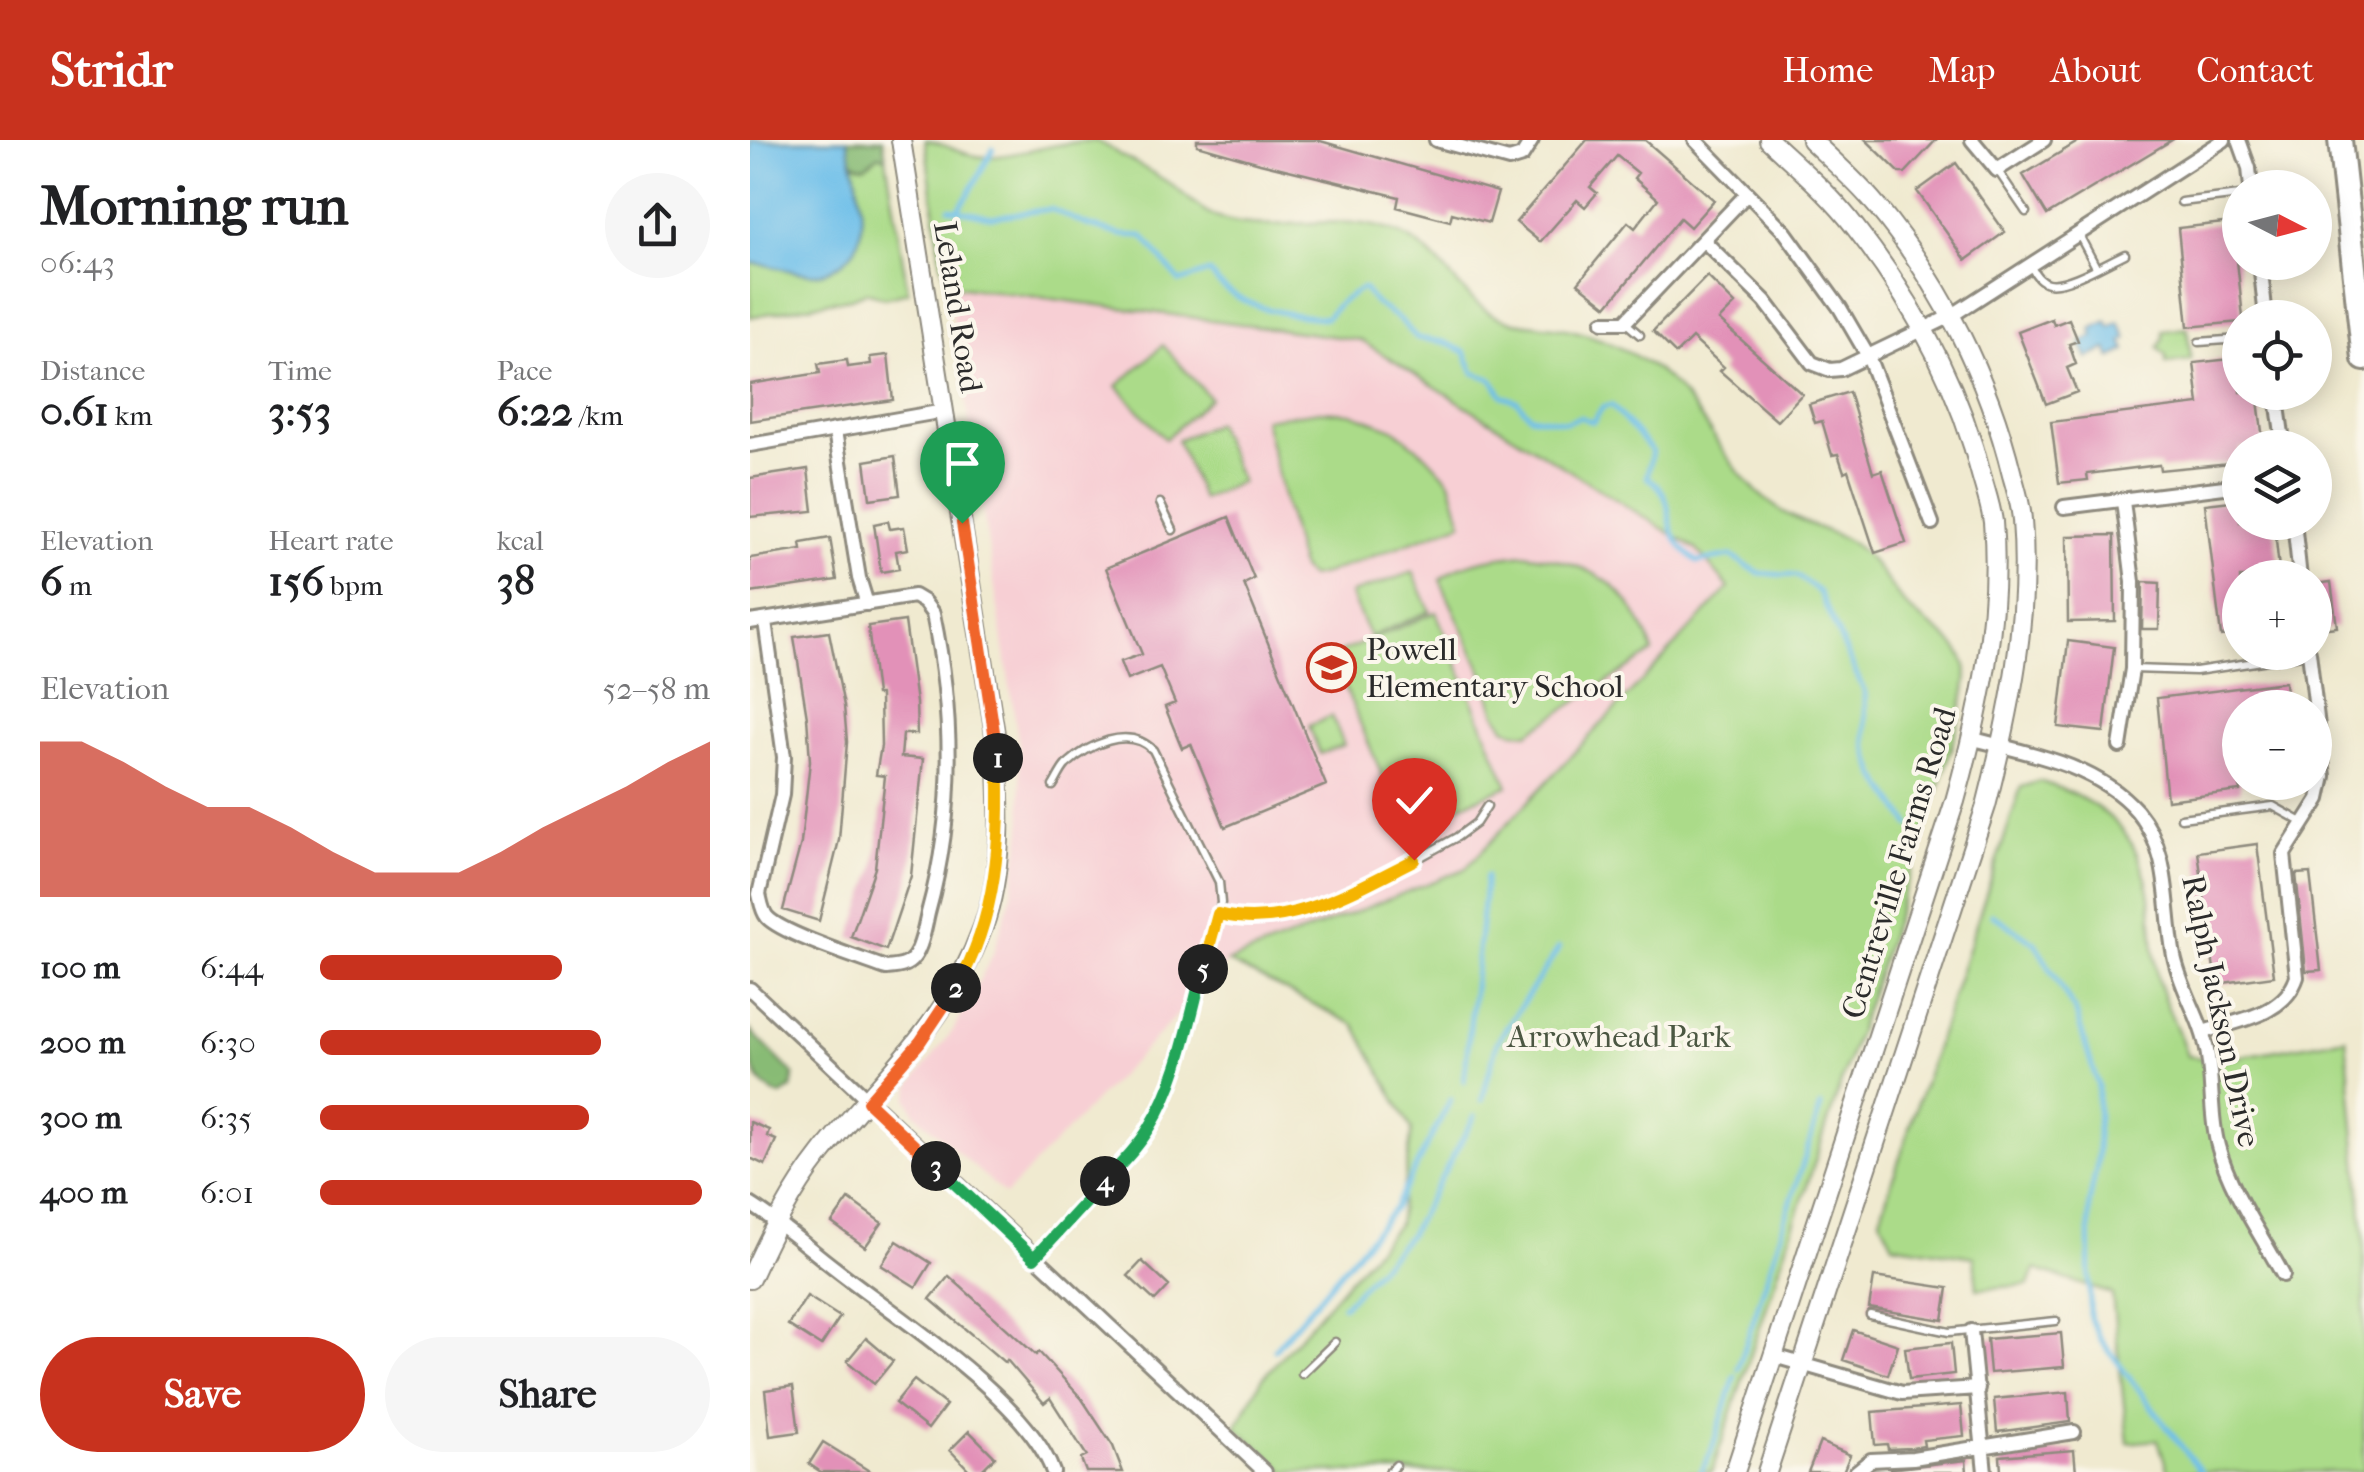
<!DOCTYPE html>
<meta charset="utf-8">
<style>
body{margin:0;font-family:"IM FELL French Canon",serif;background:#f6f6f6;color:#202124;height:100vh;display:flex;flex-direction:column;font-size:38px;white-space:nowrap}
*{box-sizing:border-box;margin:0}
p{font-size:32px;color:#757577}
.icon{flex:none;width:55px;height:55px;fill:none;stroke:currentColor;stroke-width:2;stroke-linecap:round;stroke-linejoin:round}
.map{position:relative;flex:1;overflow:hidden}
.drawer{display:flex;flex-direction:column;background:#fff;width:750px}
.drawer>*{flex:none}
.needle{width:65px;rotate:96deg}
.buttons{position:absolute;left:1472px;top:30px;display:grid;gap:20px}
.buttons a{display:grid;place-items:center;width:110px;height:110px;border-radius:50%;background:#fff;box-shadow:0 5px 25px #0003;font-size:50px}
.pin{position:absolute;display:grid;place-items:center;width:85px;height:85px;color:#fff;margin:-102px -42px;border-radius:50% 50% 50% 0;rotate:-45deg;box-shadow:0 0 10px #0007}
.pin .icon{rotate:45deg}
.km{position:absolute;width:50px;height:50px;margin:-25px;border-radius:50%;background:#222;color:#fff;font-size:28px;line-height:50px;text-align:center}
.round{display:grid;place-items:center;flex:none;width:105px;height:105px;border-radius:52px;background:#f6f6f6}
.summary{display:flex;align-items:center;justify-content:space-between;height:170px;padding:0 40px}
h1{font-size:55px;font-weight:800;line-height:75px}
.figures{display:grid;grid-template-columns:repeat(3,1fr);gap:15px;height:170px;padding:10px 40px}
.figures div{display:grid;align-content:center}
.figures b{font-size:42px;font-weight:800}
.figures small{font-size:28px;font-weight:400}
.figures p{font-size:28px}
.chart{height:280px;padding:20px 40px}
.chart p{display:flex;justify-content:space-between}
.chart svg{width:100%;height:180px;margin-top:10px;fill:#c8321e;opacity:.7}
.button{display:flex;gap:20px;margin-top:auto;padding:20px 40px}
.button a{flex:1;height:115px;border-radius:60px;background:#c8321e;color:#fff;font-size:40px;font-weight:800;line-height:115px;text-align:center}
.button a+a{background:#f6f6f6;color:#202124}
ul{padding:0 40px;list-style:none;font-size:32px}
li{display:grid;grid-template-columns:160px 120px 1fr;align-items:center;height:75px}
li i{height:25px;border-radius:12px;background:#c8321e}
header{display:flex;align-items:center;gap:60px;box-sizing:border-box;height:140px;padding:0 50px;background:#c8321e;color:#fff}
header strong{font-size:48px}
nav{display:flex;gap:55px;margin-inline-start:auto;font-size:35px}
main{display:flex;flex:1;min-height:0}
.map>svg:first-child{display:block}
</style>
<header>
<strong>Stridr</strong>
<nav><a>Home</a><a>Map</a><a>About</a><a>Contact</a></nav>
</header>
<main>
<section class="drawer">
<div class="summary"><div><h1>Morning run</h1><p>06:43</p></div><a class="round"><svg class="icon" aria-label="share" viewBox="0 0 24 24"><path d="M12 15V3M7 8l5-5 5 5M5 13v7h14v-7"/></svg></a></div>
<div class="figures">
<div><p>Distance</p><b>0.61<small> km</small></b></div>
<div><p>Time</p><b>3:53</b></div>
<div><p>Pace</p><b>6:22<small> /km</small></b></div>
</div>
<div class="figures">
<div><p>Elevation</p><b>6<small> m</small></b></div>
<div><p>Heart rate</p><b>156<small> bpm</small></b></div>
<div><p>kcal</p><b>38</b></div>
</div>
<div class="chart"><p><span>Elevation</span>52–58 m</p>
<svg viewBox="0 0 160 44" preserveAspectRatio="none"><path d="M0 44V6L10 6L20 11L30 17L40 22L50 22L60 27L70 33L80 38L90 38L100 38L110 33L120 27L130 22L140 17L150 11L160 6V44z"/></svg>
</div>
<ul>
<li><b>100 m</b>6:44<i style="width:62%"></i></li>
<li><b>200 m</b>6:30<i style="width:72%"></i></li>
<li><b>300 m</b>6:35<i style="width:69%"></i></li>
<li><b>400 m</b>6:01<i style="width:98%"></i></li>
</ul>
<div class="button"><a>Save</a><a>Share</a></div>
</section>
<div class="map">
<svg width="1614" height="1332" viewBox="0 0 1614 1332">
<rect width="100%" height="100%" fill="#fbf7ec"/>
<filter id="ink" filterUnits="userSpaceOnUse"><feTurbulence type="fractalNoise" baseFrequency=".01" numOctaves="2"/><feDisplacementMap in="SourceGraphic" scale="20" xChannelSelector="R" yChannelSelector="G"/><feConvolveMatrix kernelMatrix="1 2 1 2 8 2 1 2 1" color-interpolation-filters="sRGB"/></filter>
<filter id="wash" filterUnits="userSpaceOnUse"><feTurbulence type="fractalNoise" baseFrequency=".0048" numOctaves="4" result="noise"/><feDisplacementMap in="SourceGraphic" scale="40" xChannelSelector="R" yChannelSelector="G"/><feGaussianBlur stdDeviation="2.25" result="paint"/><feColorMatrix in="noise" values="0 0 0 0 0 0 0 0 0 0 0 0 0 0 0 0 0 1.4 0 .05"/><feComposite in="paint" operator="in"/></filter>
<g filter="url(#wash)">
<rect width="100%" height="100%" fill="#f0ead0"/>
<path fill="#f7cfd4" d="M198 145 610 200 947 410 979 449 715 729 478 822 255 1055 165 973 158 959 161 945 204 889 243 814 262 753 272 689 269 605Z"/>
<path fill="#abdb89" stroke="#6b835a" stroke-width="2.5" d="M0 0H97L100 19 105 24 120 23 129 15 136 18 158 152 134 158 117 152 101 158 0 177Z
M175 0C197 3 215 18 239 17 271 15 314 0 344 1 353 2 363 10 370 15 386 23 402 32 416 41 433 52 453 74 472 79 530 96 592 67 652 95 689 112 707 153 742 174 763 186 793 184 816 189 848 196 879 210 905 229 956 266 972 329 1023 365 1048 384 1074 387 1098 401 1123 416 1135 440 1153 462 1170 485 1207 494 1216 526 1221 544 1201 608 1195 629L962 1332H536L486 1287 512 1239 648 1084 662 990 605 885 478 822 715 729 979 448 947 410 610 200 198 145 191 121Z
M1437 188 1441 220 1416 223V216L1408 208 1413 199V191Z
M413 205 460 258 415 299 367 246Z
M570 271 601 273 644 289 676 315 700 341 712 383 575 434 560 437 551 429 514 279Z
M466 283 491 342 452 359 427 300Z
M774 414C843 423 881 444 903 512L778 593 764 592 755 587 746 574 733 533 690 440C710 421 747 417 774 414Z
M663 432 680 471 620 497 600 454Z
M686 472 758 646 654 688 582 516Z
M582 576 594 605 570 614 559 586Z
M1289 641C1350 660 1389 689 1400 757 1403 783 1402 810 1407 835 1413 863 1429 888 1437 916L1469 920 1596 898 1614 1098V1332H1418L1408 1300 1378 1303 1362 1154 1285 1129 1279 1145 1227 1149 1224 1117 1143 1104 1130 1078 1271 647Z"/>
<path fill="#88bb75" stroke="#5a7350" stroke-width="2.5" d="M97 0H133L136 18 129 15 115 26C99 27 99 12 97 0Z
M0 890 44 935 41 949 30 956C0 942 0 919 0 890Z"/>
<path fill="#6ebfe9" stroke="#4c758a" stroke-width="2.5" d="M0 0H97C104 38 130 97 90 124 81 130 73 134 62 134 41 133 21 124 0 123Z
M1357 181 1360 187 1369 182 1377 198 1372 201 1376 210 1361 218 1357 209 1338 218 1331 203 1344 196 1341 189Z"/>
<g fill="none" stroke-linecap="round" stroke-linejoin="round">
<path stroke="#6ebfe9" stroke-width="5" d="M199 68 241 77 301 69 337 85 372 95 393 96 430 142 459 132C483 167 535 175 576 178L589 163 613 148 626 164 650 180 667 198 694 202 715 212 724 233 742 239 753 256 767 261 780 276 816 282 830 277 843 282 852 268 861 265 902 311 897 337C928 356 912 379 929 404 933 411 942 417 948 422L981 416 1009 433 1047 436 1069 452 1115 553 1116 604 1126 635 1160 685
M207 70 219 54 243 9
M1242 774 1285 803 1326 873 1348 946 1347 1024 1339 1064 1340 1178 1351 1200 1451 1332
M714 941 736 736
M732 960 747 902 809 808
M593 1166 660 1094 725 976
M525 1209 644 1069 701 959
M988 1229 1071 966
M951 1332 961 1312 985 1236"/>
</g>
<g id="blocks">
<path fill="#e291b8" d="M447 0H567L748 52 739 83 702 73 700 81 647 67 649 57 510 23 447 5Z
M837 0H895L964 60 940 87 930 78 857 166 828 143 878 82 885 88 908 59 884 38 888 33 867 16 840 47 847 53 835 67 827 60 790 102 766 82Z
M1116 0H1186L1155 33H1150Z
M1331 0H1422L1297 75 1273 35Z
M1206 23 1255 92 1216 120 1167 51Z
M1483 82 1493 178 1490 182 1438 187 1428 88Z
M957 136 985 164 969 180 1052 254 1027 281 970 231 974 227 942 198 926 214 903 191Z
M1302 179 1304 185 1319 179 1328 201 1319 204 1326 224 1317 228 1327 252 1296 264 1268 192Z
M138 215 143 260 0 281V244L70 233 68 224 97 220 98 227 121 224 120 217Z
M1490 218V252H1507L1514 308H1490V322L1410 330 1409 325 1337 334 1338 340 1309 343 1301 282 1449 264 1444 223Z
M1099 252 1123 333 1132 330 1156 403 1125 413 1098 330 1094 332 1088 314 1082 315 1072 281 1065 283 1059 264Z
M145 316 150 355 120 359 115 321Z
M58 329 63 371 0 377V338Z
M1490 360V382H1524L1530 438H1490V494L1471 496 1455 364Z
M479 377 504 439 494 444 576 645 475 687 441 604 432 608 415 567 425 563 410 527 377 540 370 522 392 514 356 428Z
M138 381 140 389 154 387 158 409 146 411 149 429 131 432 124 384Z
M1364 395 1365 481 1318 482 1317 396Z
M80 398 87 440 0 453V418L52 410 51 403Z
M1393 442 1410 443 1409 489H1392Z
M1581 442 1587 487 1569 489 1565 444Z
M155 481 166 563 167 594H153L151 617 173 619 161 736 136 810 101 797 125 728 135 636 126 635 131 606 130 555H126L118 486Z
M79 492 94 566 97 602 89 700 69 781 33 770 51 703 60 621 57 577 44 497Z
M1318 501 1364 507 1354 592 1308 587Z
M1535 542 1537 568H1490V651L1417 660 1407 558Z
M1507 704 1524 836 1466 844 1448 712Z
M1560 733 1571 830 1556 831 1546 734Z
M0 982 19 990 17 996 26 1000 15 1025 0 1018Z
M99 1059 132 1083 115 1107 82 1083Z
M147 1101 181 1123 166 1147 131 1125Z
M392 1121 419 1146 405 1161 378 1136Z
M199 1136 286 1215 289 1212 332 1259 363 1306 373 1332H336L331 1319 337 1316 300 1258 294 1263 257 1220 255 1223 180 1159Z
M1124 1137 1198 1148 1193 1180 1119 1168Z
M57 1156 90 1177 71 1206 38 1185Z
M1103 1190 1148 1205 1138 1235 1093 1220Z
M1311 1193 1314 1227 1240 1233 1237 1199Z
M116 1198 143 1221 124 1244 97 1221Z
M1201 1203 1204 1234 1159 1239 1155 1208Z
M164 1240 196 1265 178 1289 145 1263Z
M43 1246 49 1292 20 1296 15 1250Z
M1318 1252 1320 1282 1247 1292 1244 1259Z
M1211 1265 1214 1296 1173 1300 1174 1306 1162 1308 1138 1309 1137 1304 1125 1305 1122 1272Z
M219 1291 245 1317 230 1332H221L200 1310Z
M73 1302 121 1332H71L59 1324Z
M1070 1302 1100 1315 1093 1332H1058Z
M1324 1310 1326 1332H1251L1250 1316Z
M1216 1320 1217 1332H1140V1329Z"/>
</g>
</g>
<g filter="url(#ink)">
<use href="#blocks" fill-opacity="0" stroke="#8e8a7e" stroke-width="2.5"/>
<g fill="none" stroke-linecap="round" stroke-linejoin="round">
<defs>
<path id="lane" d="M1248 31 1276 72
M1431 62 1490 55
M1329 95 1346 127
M1280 126C1285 133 1289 141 1298 143 1317 147 1357 122 1375 114
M876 183 890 195
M1449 202 1490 199
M410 363 423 390
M1382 529 1446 531 1558 514
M1431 678 1523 666 1552 682
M468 774 483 777 552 773 665 720 707 697 726 683 737 666
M287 1115C324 1074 369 1035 399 989 435 933 453 829 471 763L469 742 403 610C378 585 338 605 316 625 311 630 307 640 303 646
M1120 1175 1199 1192 1306 1181
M552 1234 585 1202
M639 1332 646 1325"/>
<path id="street" d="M686 0 759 20 772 16 782 0
M945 0 1035 92 1090 168 1118 216 1182 383
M1222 0 1247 30 1294 0
M1489 0 1499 28 1501 48
M953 100 1015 161 1062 223 1080 230 1091 229 1201 176 1474 0
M1510 122 1516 178
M853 182H875L996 55
M1526 252 1534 308
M85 291 109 438 117 464
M0 305 194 271
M1314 367 1490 345
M1544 382 1550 438
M0 482 164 456 174 462 183 474C204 573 205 675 178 773 175 786 172 806 164 817 157 827 147 827 136 828 112 819 32 794 17 777 12 771 11 762 9 754L32 655 34 617 15 481
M1223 599C1279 613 1347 625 1387 671 1422 713 1414 766 1424 816 1431 851 1453 880 1458 916 1463 946 1460 977 1468 1006 1480 1051 1511 1094 1533 1135
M1370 606 1382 529 1383 442 1373 361
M0 849 515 1332
M1453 892C1488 880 1534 876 1547 837L1534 714 1569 659 1574 636 1559 512
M0 1064C31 1083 57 1107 86 1129 147 1177 277 1259 303 1332
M1221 1191 1235 1332
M1024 1216 1152 1253 1228 1248
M1106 1332 1121 1320 1163 1318 1324 1292"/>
<path id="secondary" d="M0 1139C20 1095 41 1052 71 1014 134 934 196 888 233 787 254 729 250 667 247 607L151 0
M985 1332 1205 661C1230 571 1251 476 1243 382 1241 367 1236 352 1232 338 1209 246 1163 161 1105 87 1081 55 1048 27 1019 0
M1017 1332 1236 666C1260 572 1280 477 1272 380 1271 365 1266 349 1262 335 1238 237 1191 143 1126 65 1107 42 1083 21 1061 0"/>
<path id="highway" d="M1590 0 1614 219"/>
</defs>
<use href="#lane" stroke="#8e8a7e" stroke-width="11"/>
<use href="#street" stroke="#8e8a7e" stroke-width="18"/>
<use href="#secondary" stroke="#8e8a7e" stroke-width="22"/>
<use href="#highway" stroke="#8e8a7e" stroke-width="28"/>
<use href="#lane" stroke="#fff" stroke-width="6"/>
<use href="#street" stroke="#fff" stroke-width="12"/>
<use href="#secondary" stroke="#fff" stroke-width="18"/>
<use href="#highway" stroke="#fff" stroke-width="22"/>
</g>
</g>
<g fill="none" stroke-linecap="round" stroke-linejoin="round" filter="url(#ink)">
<defs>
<path id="split-1" d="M212 383 248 618"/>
<path id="split-2" d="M206 848C247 778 252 697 248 618"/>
<path id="split-3" d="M186 1026 118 962 170 902 206 848"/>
<path id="split-4" d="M186 1026 284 1118 355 1041"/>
<path id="split-5" d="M355 1041C371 1024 388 1007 400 987 429 940 439 882 453 829"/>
<path id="split-6" d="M453 829 468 774C538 791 604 750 664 720"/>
</defs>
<use href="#split-1" stroke="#fff" stroke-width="20"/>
<use href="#split-2" stroke="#fff" stroke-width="20"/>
<use href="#split-3" stroke="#fff" stroke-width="20"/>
<use href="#split-4" stroke="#fff" stroke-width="20"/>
<use href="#split-5" stroke="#fff" stroke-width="20"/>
<use href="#split-6" stroke="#fff" stroke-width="20"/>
<use href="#split-1" stroke="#f0652b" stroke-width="12"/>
<use href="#split-2" stroke="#f5b400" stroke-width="12"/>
<use href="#split-3" stroke="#f0652b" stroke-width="12"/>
<use href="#split-4" stroke="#22a559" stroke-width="12"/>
<use href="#split-5" stroke="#22a559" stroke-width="12"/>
<use href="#split-6" stroke="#f5b400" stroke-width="12"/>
</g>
<defs>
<symbol id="school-ring" viewBox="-11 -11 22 22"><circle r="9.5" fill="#fbf7ec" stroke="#c8321e" stroke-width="1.5"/><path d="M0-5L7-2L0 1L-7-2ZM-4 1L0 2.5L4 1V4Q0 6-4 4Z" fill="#c8321e"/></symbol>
</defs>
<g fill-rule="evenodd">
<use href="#school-ring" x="554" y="500" width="55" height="55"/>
</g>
<g text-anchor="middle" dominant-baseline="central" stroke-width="8" stroke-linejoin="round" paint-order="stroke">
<g font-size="32" fill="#2b2b2b" stroke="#fbf7ec">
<text transform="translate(208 167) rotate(81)">Leland Road</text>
<text transform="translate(1149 723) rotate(-73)">Centreville Farms Road</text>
<text transform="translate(1471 871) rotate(78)">Ralph Jackson Drive</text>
</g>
<g font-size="32" fill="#2b2b2b" stroke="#fbf7ec" text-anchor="start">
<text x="616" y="509">Powell<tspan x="616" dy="37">Elementary School</tspan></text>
</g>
<g font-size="32" fill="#4b5742" stroke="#fbf7ec">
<text x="869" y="896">Arrowhead Park</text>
</g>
</g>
</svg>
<div class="buttons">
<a><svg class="needle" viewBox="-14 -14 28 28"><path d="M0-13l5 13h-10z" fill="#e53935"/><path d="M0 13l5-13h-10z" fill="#757577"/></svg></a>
<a><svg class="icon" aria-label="locate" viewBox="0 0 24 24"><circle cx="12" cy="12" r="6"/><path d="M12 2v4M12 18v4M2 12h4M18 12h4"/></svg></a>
<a><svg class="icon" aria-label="layers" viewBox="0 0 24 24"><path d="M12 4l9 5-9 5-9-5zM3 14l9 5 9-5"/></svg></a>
<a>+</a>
<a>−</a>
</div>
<div class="pin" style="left:212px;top:383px;background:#1e9e55"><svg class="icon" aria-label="arrive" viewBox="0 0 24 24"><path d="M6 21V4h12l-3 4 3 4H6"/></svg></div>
<div class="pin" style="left:664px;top:720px;background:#d93025"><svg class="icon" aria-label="check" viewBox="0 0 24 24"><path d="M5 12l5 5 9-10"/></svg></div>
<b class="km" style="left:248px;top:618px">1</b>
<b class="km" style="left:206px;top:848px">2</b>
<b class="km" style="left:186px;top:1026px">3</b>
<b class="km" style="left:355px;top:1041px">4</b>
<b class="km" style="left:453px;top:829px">5</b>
</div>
</main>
